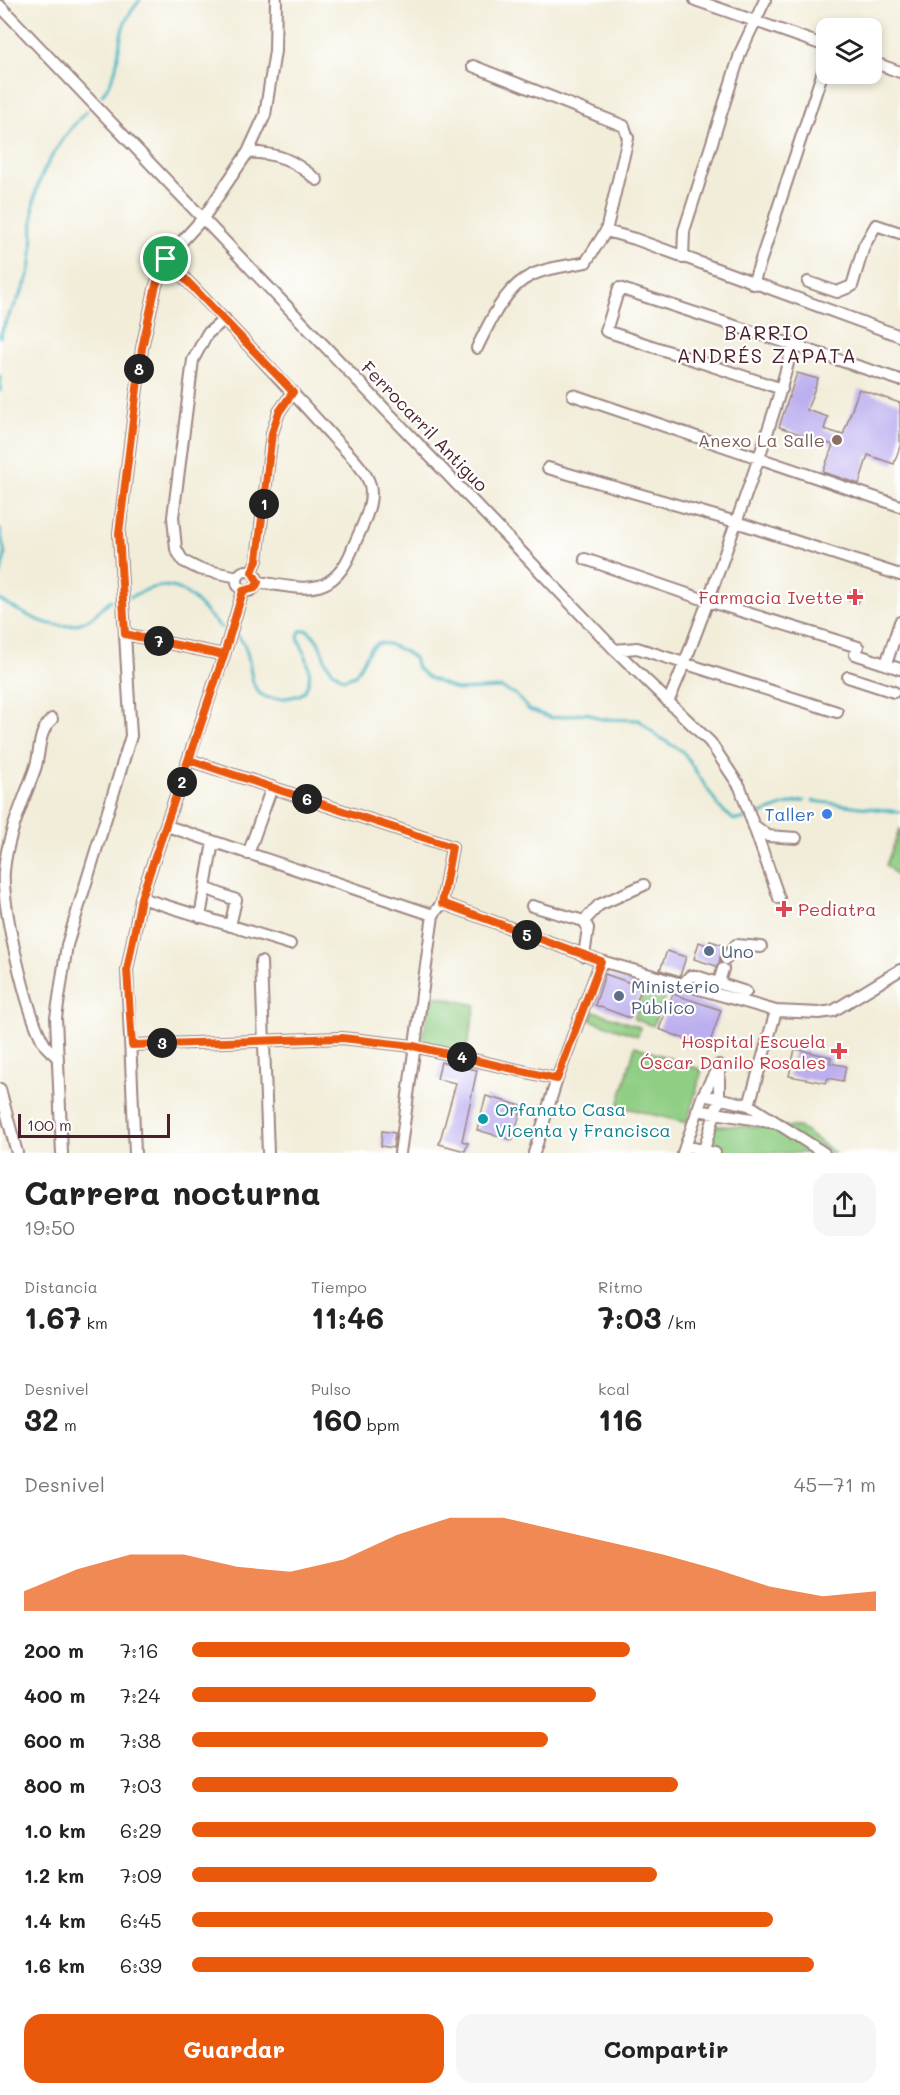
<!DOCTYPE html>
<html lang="es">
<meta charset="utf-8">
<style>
body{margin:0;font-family:Mali,sans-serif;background:#f6f6f6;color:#222;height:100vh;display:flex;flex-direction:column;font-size:22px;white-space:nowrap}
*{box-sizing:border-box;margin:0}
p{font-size:20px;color:#767676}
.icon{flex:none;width:33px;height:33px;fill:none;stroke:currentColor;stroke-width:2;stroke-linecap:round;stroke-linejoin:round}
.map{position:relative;height:1153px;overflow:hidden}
.side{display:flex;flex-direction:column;background:#fff;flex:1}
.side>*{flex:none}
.tools{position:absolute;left:816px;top:18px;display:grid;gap:12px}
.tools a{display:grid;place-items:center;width:66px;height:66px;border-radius:12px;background:#fff;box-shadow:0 3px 9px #0003;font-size:30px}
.scale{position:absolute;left:18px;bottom:15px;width:152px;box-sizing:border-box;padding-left:6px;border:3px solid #4a1f2b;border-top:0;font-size:16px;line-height:21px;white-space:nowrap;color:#4a1f2b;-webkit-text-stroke:4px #fff;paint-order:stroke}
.pin{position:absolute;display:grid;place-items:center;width:51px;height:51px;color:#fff;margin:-26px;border:3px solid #fff;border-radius:50%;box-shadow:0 2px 6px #0007}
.km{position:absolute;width:30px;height:30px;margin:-15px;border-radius:50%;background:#222;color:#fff;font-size:16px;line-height:30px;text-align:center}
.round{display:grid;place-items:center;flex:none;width:63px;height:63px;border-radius:18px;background:#f6f6f6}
.overview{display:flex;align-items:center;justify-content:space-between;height:102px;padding:0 24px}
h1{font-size:33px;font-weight:800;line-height:45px}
.stats{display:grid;grid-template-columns:repeat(3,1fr);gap:9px;height:102px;padding:6px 24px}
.stats div{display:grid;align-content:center}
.stats b{font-size:30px;font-weight:800}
.stats small{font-size:16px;font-weight:400}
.stats p{font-size:16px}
.chart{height:168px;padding:12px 24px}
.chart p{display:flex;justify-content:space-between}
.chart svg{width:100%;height:108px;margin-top:6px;fill:#ea580c;opacity:.7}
.button{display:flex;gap:12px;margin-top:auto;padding:12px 24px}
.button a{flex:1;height:69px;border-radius:18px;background:#ea580c;color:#fff;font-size:24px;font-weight:800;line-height:69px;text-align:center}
.button a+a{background:#f6f6f6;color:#222}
ul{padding:0 24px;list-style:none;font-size:20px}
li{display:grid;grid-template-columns:96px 72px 1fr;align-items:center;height:45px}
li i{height:15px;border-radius:8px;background:#ea580c}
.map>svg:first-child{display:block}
</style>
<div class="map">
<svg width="900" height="1153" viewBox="0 0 900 1153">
<rect width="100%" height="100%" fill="#fff"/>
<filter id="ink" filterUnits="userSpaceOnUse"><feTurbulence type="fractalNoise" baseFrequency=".0167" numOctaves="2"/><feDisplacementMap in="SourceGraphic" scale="12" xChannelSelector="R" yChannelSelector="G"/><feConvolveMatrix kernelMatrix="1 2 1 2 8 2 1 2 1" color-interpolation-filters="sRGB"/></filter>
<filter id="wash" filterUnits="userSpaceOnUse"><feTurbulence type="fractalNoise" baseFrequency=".008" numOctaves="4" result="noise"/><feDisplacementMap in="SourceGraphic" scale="24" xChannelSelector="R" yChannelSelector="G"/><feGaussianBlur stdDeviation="1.35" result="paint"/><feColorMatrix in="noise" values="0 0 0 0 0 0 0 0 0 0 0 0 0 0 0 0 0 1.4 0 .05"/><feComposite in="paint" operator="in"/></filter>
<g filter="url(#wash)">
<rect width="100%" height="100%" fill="#f2edd9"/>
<path fill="#90ce84" stroke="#6d7658" stroke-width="1.5" d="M900 828V879L886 865Z
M645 987 666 994 653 1026 634 1019Z
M432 995 476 1005 465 1055 421 1045Z
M594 1011 640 1027 638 1036 590 1020Z
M635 1046 702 1070 687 1123 618 1106Z
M713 1126 799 1127 835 1153H705Z"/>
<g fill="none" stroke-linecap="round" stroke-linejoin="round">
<path stroke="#45b3c1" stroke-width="3" d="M102 95C122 68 115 57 123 28 126 17 133 9 140 0
M0 337C6 314 23 297 29 274 35 250 31 225 34 201 38 172 66 131 87 111
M0 376V391
M0 529 5 555 0 577
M130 597C138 594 144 590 152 588 187 578 200 610 222 628
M0 600C26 615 59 637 89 619 97 614 103 606 111 600
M237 635C263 660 232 713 300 695 319 680 305 654 298 637L300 631 307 630C329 645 316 664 344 679L355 675 371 648 378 643 388 644 404 651 414 658 417 668 427 677 457 690 501 688 516 695 529 710 552 718 586 713 601 719 639 720 657 736 683 752 720 808 734 820C759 819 779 803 804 801
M813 801 900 812"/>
</g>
<g id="blocks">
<path fill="#bcafef" d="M797 373 818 379 807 410 828 417 824 429 843 435 859 389 900 403V446L894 464 868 455 859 484 823 472 833 445 779 427Z
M851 591 861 594 858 603 848 600Z
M710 941 723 945 719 963 716 966 694 959 699 942 709 946Z
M667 951 686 957 680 976 660 970Z
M605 974 642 987 630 1018 595 1005Z
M673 994 721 1010 708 1048 659 1029Z
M795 1049 831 1057 830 1063 846 1066 843 1081 828 1078 826 1083 789 1076Z
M441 1062 477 1070 462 1141 468 1143 465 1151 439 1144 456 1083 437 1079Z
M486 1096 522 1106 513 1140 477 1130Z
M382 1131 395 1133 393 1148 381 1146Z"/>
</g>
</g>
<g filter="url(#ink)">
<use href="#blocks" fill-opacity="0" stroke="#9e8682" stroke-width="1.5"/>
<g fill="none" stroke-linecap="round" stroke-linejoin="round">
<defs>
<path id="minor" d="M695 0 826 46
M0 6 615 650 710 742 740 787 779 898
M872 62 900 72
M473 66 624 126 628 138 606 231
M248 152C280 154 292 159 317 180
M683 258 684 231 741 51 765 0
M166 259C222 317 277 375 331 435 343 449 365 467 370 485 375 505 359 532 352 550 332 600 302 588 258 582
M808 282 837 292 852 286 864 246 876 225 900 233
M753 284 826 62
M225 319 207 334 193 360 173 517 176 549 183 561 199 569 238 577
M477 348C489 323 505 287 532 275 548 267 569 266 586 262L606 231 635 239 900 336
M782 389 606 331 619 288 900 380
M573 395 900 506
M548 468 736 522 900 575
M585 559 708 601 858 647
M237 581a10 10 0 1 1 20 0a10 10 0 1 1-20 0Z
M252 572 257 560 272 433 279 412 293 392
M125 634 224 655
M615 650 637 648 837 712
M855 654 900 669
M886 664 900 622
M848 677 894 692
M668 702C693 647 712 589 733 531 755 470 777 408 793 344
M52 719C37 733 41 751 35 769 23 802 7 836 4 871 1 904 27 1016 45 1045 48 1049 54 1054 58 1058
M189 760 452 847 442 903
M167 826 433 915 442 903 601 961 776 1011 819 1013 833 1011 900 970
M755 826 768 836 796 838
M248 854 272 787
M205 888 236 900 230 926
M141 898 290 944
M532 906 584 921 588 928 584 956
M200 917 213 842
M584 921 599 905 644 885
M726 959 736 945 761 947
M261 962 268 1153
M719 982 723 969
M683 984 690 976H696L746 992
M132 1045 342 1038 413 1046 557 1079
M0 1089 17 1153
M703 1095 749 1105 824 1153
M749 1105 776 1011
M697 1110 776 1123
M686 1146 715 1153
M62 1153 56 1018 67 945 131 736 119 533 142 348 156 285 166 259 204 217 248 152 265 115 275 51 276 0
M135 1153 127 970 141 898 224 655 243 591
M400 1153 433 915
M534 1153 557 1079 601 961
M683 1153 703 1095 719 1065
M703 1153 719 1100V1066"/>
</defs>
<use href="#minor" stroke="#9e8682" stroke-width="14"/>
<use href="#minor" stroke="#fff" stroke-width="10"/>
</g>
</g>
<g fill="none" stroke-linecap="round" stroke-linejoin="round" filter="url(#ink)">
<defs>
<path id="route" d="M166 259 293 392 279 412 272 433 257 560 252 572 258 582 255 588 243 591 224 655 141 898 127 970 132 1045 342 1038 413 1046 557 1079 601 961 442 903 452 847 189 760 224 655 125 634 119 533 142 348 156 285 166 259"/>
</defs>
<use href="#route" stroke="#fff" stroke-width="12"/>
<use href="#route" stroke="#ea580c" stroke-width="8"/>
</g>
<circle fill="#8d6e63" stroke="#fff" stroke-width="2" cx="837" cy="440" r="6"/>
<g fill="#e0444e" stroke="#fff" stroke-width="2">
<path d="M852 588h6v6h6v6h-6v6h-6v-6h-6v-6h6z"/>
<path d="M781 900h6v6h6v6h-6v6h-6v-6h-6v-6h6z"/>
<path d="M836 1042h6v6h6v6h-6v6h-6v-6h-6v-6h6z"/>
</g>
<circle fill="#3f7fe0" stroke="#fff" stroke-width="2" cx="827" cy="814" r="6"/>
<g fill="#5c6f8a" stroke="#fff" stroke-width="2">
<circle cx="709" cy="951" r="6"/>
<circle cx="619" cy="996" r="6"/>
</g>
<circle fill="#0f9aa8" stroke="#fff" stroke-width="2" cx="483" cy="1119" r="6"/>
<g text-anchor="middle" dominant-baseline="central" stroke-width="4.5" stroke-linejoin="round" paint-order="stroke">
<g font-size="18" fill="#4a1f2b" stroke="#fff">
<text transform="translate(425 426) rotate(46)">Ferrocarril Antiguo</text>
</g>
<g font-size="18" fill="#785e54" stroke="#fff" text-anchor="end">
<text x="825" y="440">Anexo La Salle</text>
</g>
<g font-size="18" fill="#be3a42" stroke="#fff" text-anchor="end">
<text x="843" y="597">Farmacia Ivette</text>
<text x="798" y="909" text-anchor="start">Pediatra</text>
<text x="826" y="1041">Hospital Escuela<tspan x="826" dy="21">Óscar Danilo Rosales</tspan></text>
</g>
<g font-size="18" fill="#366cbe" stroke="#fff" text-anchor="end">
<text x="815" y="814">Taller</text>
</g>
<g font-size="18" fill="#4e5e75" stroke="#fff" text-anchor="start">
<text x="721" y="951">Uno</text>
<text x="631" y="986">Ministerio<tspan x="631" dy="21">Público</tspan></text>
</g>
<g font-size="18" fill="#0d838f" stroke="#fff" text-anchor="start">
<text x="495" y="1109">Orfanato Casa<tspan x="495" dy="21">Vicenta y Francisca</tspan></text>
</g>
<g font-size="20" letter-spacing="1.5" fill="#4a1f2b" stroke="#fff">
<text x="767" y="332">BARRIO<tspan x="767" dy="23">ANDRÉS ZAPATA</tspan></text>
</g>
</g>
</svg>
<div class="tools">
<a><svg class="icon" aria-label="layers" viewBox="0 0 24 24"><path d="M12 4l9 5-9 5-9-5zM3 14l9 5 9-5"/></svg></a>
</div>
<div class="scale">100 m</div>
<div class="pin" style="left:166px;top:259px;background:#1e9e55"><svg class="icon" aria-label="arrive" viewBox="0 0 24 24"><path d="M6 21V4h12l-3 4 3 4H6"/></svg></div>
<b class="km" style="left:264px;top:504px">1</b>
<b class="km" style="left:182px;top:782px">2</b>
<b class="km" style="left:162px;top:1043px">3</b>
<b class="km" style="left:462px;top:1057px">4</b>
<b class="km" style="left:527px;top:935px">5</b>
<b class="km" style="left:307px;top:799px">6</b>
<b class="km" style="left:159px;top:641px">7</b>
<b class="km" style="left:139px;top:369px">8</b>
</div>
<section class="side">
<div class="overview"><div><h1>Carrera nocturna</h1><p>19:50</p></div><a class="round"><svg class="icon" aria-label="share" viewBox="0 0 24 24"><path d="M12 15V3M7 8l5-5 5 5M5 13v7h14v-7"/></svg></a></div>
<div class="stats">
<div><p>Distancia</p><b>1.67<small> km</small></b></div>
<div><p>Tiempo</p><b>11:46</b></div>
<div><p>Ritmo</p><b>7:03<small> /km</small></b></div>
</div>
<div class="stats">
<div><p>Desnivel</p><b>32<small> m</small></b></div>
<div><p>Pulso</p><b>160<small> bpm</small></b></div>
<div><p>kcal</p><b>116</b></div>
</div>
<div class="chart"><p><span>Desnivel</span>45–71 m</p>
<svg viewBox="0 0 160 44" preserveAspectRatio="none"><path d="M0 44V36L10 27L20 21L30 21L40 26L50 28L60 23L70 13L80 6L90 6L100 11L110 16L120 21L130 27L140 34L150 38L160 36V44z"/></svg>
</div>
<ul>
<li><b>200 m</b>7:16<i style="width:64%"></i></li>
<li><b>400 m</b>7:24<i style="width:59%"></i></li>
<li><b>600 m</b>7:38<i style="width:52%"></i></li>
<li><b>800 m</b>7:03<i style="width:71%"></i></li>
<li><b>1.0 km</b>6:29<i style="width:100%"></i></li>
<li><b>1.2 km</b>7:09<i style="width:68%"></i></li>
<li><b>1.4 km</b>6:45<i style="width:85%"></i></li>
<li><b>1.6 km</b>6:39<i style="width:91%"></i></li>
</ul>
<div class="button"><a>Guardar</a><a>Compartir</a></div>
</section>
